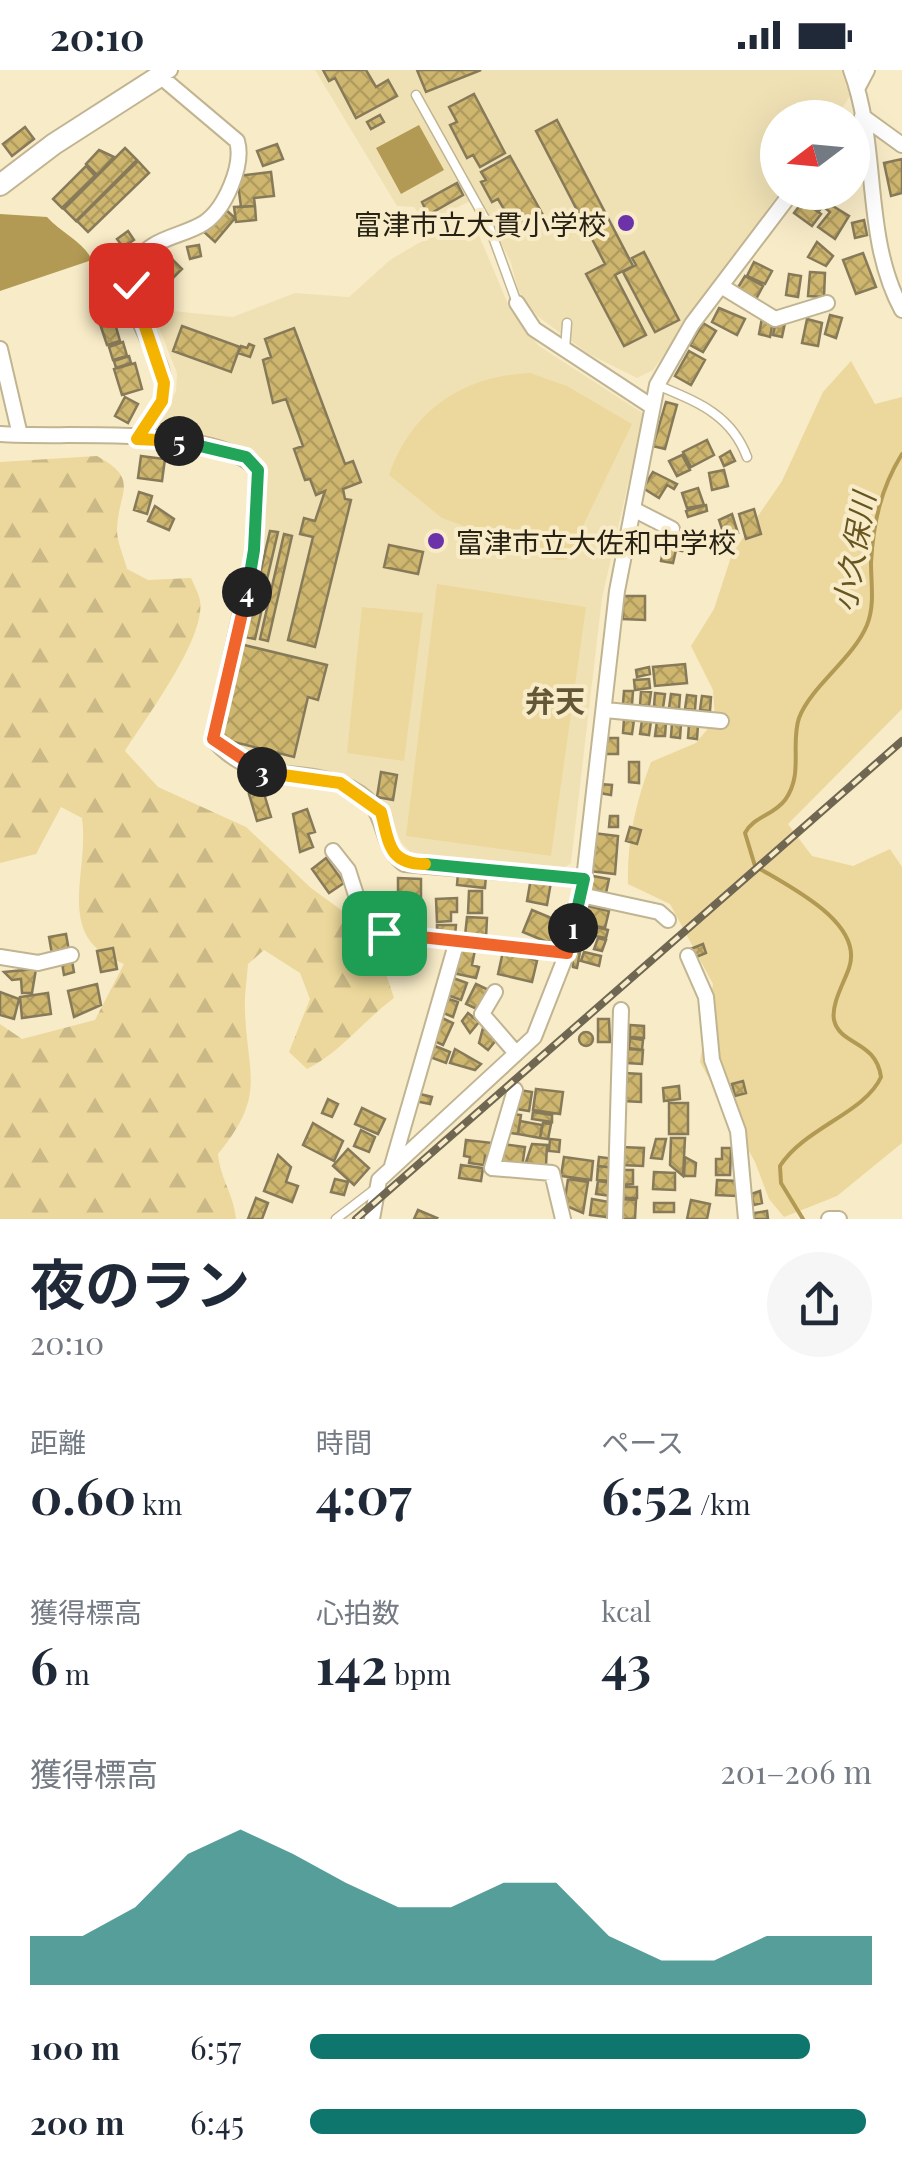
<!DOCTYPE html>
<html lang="ja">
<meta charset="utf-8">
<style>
body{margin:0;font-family:"Playfair Display","Noto Sans JP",serif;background:#f6f6f7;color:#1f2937;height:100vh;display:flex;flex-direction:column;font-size:38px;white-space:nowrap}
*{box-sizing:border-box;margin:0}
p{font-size:32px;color:#747a83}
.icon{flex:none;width:55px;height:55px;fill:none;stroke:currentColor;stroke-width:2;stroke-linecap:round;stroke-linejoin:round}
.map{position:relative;height:1149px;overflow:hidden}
.panel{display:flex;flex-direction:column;background:#fff;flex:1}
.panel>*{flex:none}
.needle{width:65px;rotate:254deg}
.buttons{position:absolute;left:760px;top:30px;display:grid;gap:20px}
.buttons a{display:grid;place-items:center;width:110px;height:110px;border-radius:50%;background:#fff;box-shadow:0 10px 40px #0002;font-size:50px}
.pin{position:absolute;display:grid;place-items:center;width:85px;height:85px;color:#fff;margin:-42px;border-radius:20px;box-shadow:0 5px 15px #0006}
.km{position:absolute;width:50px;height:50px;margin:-25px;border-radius:50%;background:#222;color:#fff;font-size:28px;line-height:50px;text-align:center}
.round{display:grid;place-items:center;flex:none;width:105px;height:105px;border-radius:52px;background:#f6f6f7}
.headline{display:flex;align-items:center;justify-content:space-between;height:170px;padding:0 30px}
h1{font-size:55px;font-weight:700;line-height:75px}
.stats{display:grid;grid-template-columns:repeat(3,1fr);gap:15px;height:170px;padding:10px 30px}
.stats div{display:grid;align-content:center}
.stats b{font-size:50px;font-weight:700}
.stats small{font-size:28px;font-weight:400}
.stats p{font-size:28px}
.chart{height:280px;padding:20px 30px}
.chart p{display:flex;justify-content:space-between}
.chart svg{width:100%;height:180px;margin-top:10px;fill:#0f766e;opacity:.7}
ul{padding:0 30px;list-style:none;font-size:32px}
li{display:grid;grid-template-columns:160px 120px 1fr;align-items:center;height:75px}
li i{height:25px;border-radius:12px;background:#0f766e}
.status{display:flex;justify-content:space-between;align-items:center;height:70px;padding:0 50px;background:#fff;direction:ltr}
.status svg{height:28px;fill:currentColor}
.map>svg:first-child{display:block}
</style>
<div class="status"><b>20:10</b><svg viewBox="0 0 49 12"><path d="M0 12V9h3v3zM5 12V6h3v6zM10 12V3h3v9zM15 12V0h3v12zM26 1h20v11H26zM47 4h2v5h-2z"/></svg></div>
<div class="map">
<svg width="902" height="1149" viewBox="0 0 902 1149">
<defs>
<pattern id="forest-firs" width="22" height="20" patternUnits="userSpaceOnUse" patternTransform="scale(2.5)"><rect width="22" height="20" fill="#ecd89c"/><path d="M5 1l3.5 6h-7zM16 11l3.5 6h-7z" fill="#cab986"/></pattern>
<pattern id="building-cross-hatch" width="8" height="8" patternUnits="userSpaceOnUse" patternTransform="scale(2.5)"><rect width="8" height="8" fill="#ceb66f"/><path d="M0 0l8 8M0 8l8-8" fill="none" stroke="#b19c5f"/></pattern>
</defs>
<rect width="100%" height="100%" fill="#f8ebc7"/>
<path fill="#f0e1b5" d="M315 0H841L850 26 836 47 778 48 779 123 653 300 637 308 589 284 537 246 518 220 511 193 479 127 441 145 422 148 414 137 397 136Z
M446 157 478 163 511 241 539 276 644 344 602 528 571 793 565 797 411 783 401 772 389 744 351 716 267 699 222 674 257 409 236 379 220 370 156 359 176 321 177 303 154 245 172 241 233 247 295 223 349 227 390 190Z"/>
<path fill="#ecd89c" d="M851 291 875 334 902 327V639L788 754 812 786 853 796 890 779 902 797V1073L837 1126 784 1147 769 1129 755 1092 700 992 713 914 670 834 628 814C627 771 636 731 651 692L696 673 715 650 713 620 691 576 714 539 732 484 782 411 823 322Z
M530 303 567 316 632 354 567 489 557 490 442 448 389 405C411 341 462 306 530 303Z
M437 514 586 537 551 786 406 766Z
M362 537 423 543 404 691 347 683Z"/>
<path fill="url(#forest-firs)" d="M97 386C141 410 118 421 117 460 117 472 124 487 127 499L148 510 191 508C194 515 199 524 200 531 206 568 145 649 125 681L158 717 246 757 311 818 344 842 384 898 394 928C364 950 340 983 307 999L289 982 310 929 300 903 264 880 248 894C247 909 244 926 245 942 248 1008 266 1025 218 1084 220 1108 234 1125 236 1149H0V954L22 969 95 950 124 894C52 868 90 805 82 748L61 737 36 784 0 793V392Z"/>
<path fill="#b29a54" d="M419 55 444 100 401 124 376 78Z
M0 144 47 147C61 163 83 171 92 190L0 221Z"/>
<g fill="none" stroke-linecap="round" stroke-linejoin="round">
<path stroke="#b29a54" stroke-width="4" d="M803 1149 781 1113 780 1096C804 1058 865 1043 881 1007 876 970 840 976 834 950 831 934 844 913 849 898 865 852 786 815 755 796L745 763C754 746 773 746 785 730 804 704 790 675 799 648 811 616 853 589 867 555 875 535 871 514 871 493 873 453 881 418 902 384"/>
</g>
<path fill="url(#building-cross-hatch)" stroke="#867a59" stroke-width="2.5" d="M323 0H366L376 17 388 10 397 26 356 48 335 8 329 11Z
M417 0H481L426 22Z
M474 24 505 83 480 97 473 85 467 88 450 55 457 52 449 37Z
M380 45 384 52 371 59 367 52Z
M557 50 633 196 615 205 646 265 624 276 586 204 605 194 536 61Z
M25 57 34 69 12 86 3 74Z
M277 74 283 89 263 96 257 81Z
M125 78 137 90 76 151 64 139Z
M99 80 114 87 97 105 86 94Z
M510 86 543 145 510 164 502 149 508 146 498 129 492 132 481 112 486 110 481 102Z
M902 89V123L891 126 884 93Z
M138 91 149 103 88 162 77 151Z
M86 96 95 106 62 138 53 129Z
M271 102 274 126 254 128 255 136 241 137 237 106Z
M457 113 463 125 428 145 422 132Z
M808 122H821L829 129 819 141 803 129Z
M803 131 821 144 812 156 794 143Z
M828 133 849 146 835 169 818 157 830 142 825 138Z
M255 136 256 150 236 152 234 137Z
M224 138 235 148 215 172 203 161Z
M864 150 867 165 855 168 852 153Z
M128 161 134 170 123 177 117 169Z
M817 172 833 186 826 196 808 187Z
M199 175 201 186 190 189 187 177Z
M644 182 679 250 655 262 623 202 636 195 632 188Z
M863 183 876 217 856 224 843 190Z
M167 184 182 199 168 213 153 198Z
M754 192 772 201 765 214 747 206Z
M810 202 825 203 824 227 808 226Z
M789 204 801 206 798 227 786 225Z
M745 206 763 216 756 229 737 219Z
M110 237 113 248 100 251 97 240Z
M719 238 745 249 737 265 712 252Z
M830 245 842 248 836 268 825 264Z
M762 248 773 251 770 267 759 264Z
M807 249 822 253 818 276 802 273Z
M114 250 120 271 107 275 100 254Z
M776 251 785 253 782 267 773 265Z
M703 253 716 261 703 282 690 275Z
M182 256 240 277 231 302 173 281Z
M294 258 345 394 353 391 361 412 343 419 345 429 351 430 315 577 288 570 313 467 300 464 304 448 315 451 325 421 316 425 310 409 305 410 294 379 303 376 286 329 273 333 263 290 271 287 265 269Z
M123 272 127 286 113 290 109 277Z
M249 274 254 276 250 287 238 283 241 276 247 278Z
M689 281 705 290 691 315 675 306Z
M129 286 131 293 116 298 114 291Z
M135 293 142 319 122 325 114 299Z
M125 327 138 334 128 353 115 346Z
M666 332 677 335 665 379 653 376Z
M707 370 714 385 691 397 683 382Z
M730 381 735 391 724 396 720 387Z
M682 385 690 400 677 406 669 391Z
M141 386 165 389 162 411 138 408Z
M724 400 728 416 712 420 709 403Z
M653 402 677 414 674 419 667 415 659 428 643 418Z
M698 418 704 435 687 438 682 423Z
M139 422 152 426 147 444 134 440Z
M706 435 707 441 688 447 686 441Z
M155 436 174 449 169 460 148 451Z
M754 439 761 464 746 469 739 444Z
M732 444 738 463 725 468 719 450Z
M270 461 278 462 262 531 258 530 264 505 260 504Z
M667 463 690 468 688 482 676 480 673 493 661 491Z
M284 464 292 466 268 571 260 569Z
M389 475 423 482 418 504 384 497Z
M623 526H645V550L623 549Z
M251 541 261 543 255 569 245 567Z
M240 574 327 595 318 630 308 627 294 687 218 668Z
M685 594 687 613 655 616 653 597Z
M649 597 650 604 637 607 636 600Z
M649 609 650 618 635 620 634 610Z
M624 621H633L632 635 623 634Z
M641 621 651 622 649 636 640 635Z
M655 623 665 624 663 638 654 637Z
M671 624 680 625 679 639 669 638Z
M687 625 696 626 695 640 685 639Z
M702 626 711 627 710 641 700 640Z
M624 649 634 650 632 664 623 663Z
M642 650 651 651 649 665 640 664Z
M657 651 666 652 665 666H655Z
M672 653 681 654 680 668 671 667Z
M689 654 698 655 697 669 688 668Z
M606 668H618V684H606Z
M629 692H639V713L629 712Z
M381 702 397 705 393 730 377 727Z
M600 714 612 715 611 725 599 723Z
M263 720 271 747 257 751 249 724Z
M307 739 315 762 308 764 313 777 300 782 293 744Z
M610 746H618V757H609Z
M630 757 641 760 637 774 626 771Z
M593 763 618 766 615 804 589 801Z
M326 788 344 813 329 823 312 799Z
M458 803 486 805 485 818 457 815Z
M593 806 609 809 606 823 590 819Z
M398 808 421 809V828L398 827Z
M531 808 551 812 547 835 527 831Z
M469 821H482V843H468Z
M367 828 382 830 379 853 364 851Z
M457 828V842H451V851L437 852 436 829Z
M418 833 419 851H406V834Z
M584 835 609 841 605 858 580 852Z
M532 840 561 852 552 874 523 862Z
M467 847 487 848 486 868 465 866Z
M437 855H456L455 865H437Z
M596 857 608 860 606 868 595 866Z
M66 864 69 881 52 884 49 867Z
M598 868 606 870 602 881 594 879Z
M703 874 706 883 691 889 688 880Z
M571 876 581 877 577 898 573 897Z
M459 877 475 880 472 895 479 897 476 908 453 903Z
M504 877 537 891 532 912 498 904Z
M113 878 117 899 101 902 97 881Z
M584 882 601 886 599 896 581 891Z
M72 891 74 902 64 905 62 893Z
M36 899 32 923H22L21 909 12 910 4 902Z
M453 908 467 913 461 930 447 925Z
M97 914 101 935 74 947 68 921Z
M476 914 489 920 479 940 466 934Z
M0 922 19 929 14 949 0 945Z
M48 923 51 944 22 948 20 927Z
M446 928 458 932 453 947 441 942Z
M468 943 479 952 470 963 462 951Z
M442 948 453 953 443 975 432 970Z
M598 949H609L610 972H598Z
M630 955 644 956V968L630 967Z
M483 958 497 969 488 980 479 973Z
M579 969a7 7 0 1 1 14 0a7 7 0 1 1-14 0Z
M630 968 643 970 642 980 629 978Z
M435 976 450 982 446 993 430 987Z
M455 979 481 994 475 1000 450 993Z
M628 979 643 980 642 994 627 993Z
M624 1003 641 1004V1032L623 1031Z
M743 1011 746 1023 735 1026 732 1014Z
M679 1016 680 1029 664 1031 663 1018Z
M536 1019 563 1022 560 1044 533 1040Z
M519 1020 532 1022 529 1041 516 1039Z
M416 1023 432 1027 430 1034 415 1031Z
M328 1029 338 1034 332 1047 322 1043Z
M669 1033H688V1064H669Z
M362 1038 385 1049 378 1064 355 1054Z
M533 1042 552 1045V1052L532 1049Z
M513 1044 521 1045 518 1064 510 1063Z
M520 1051 542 1055 540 1068 518 1064Z
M313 1053 343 1071 334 1091 303 1075Z
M543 1053 551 1054 548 1069 540 1068Z
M361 1060 375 1067 369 1082 354 1076Z
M671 1068H685L683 1106 670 1095Z
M550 1069 560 1070 559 1082 549 1081Z
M656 1069H666L662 1089 651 1088Z
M466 1070 493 1073 491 1087 485 1086 484 1095 469 1093 470 1087 464 1086Z
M502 1074 525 1077 522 1097 500 1094Z
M532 1074 547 1075 546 1096 525 1095Z
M621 1077 644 1078 643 1096 620 1095Z
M722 1078H731L730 1105H716V1089H722Z
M348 1079 369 1098 354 1115 333 1096Z
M278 1085 291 1097 286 1112 298 1116 292 1132 264 1121Z
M564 1087 593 1091 591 1110 561 1106Z
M599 1087 615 1089V1098L598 1096Z
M685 1087 696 1093 695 1106H684Z
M461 1095 483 1098 481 1111 459 1108Z
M598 1096 615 1098 613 1111 597 1110Z
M620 1100H633V1114L621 1115Z
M654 1102 675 1103V1120L653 1119Z
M335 1109 348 1112 344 1125 331 1122Z
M568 1109 588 1112 583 1143 564 1135Z
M717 1110 738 1111 737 1126 716 1125Z
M598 1111 613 1113 611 1126 596 1124Z
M621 1117H637V1128H621Z
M760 1121 762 1133 754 1135 751 1124Z
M256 1128 268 1133 262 1149H248Z
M592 1129 609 1132 607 1147 590 1145Z
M620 1129 636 1130 635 1149H619Z
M691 1130 710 1134 707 1149H687Z
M654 1133H674V1142H654Z
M418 1140 437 1148 436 1149H414Z
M767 1141 768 1149H754V1143Z"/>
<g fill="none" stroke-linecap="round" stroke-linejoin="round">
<defs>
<path id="lane" d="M416 25 489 156 517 233
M565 279 567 253
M657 315C697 332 731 344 747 387
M336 1149 375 1119"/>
<path id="street" d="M851 0C880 78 862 166 902 240
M857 19 867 0
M862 46 902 75
M721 216 775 249 827 233
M517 233 534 259 651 336
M0 279 20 365
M0 364C64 369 214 353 258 400L255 479 213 669C254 716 293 696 341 714 395 734 373 770 404 794L584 809
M137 369C145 357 157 343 162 330 175 287 114 240 134 197 148 167 180 168 204 153 225 139 244 95 237 71L160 6 170 0
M633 439 672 459
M605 640 721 651
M333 781 348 800 366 856 383 863 567 883
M581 825 659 842 668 850
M688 886 706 927 712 990 738 1061 746 1149
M0 887 38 893 71 885
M495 922 482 944 515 982
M515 1020 492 1098 552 1103 563 1149
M392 1096 457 871
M372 1149 379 1110 534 967 567 883 584 809 617 521 657 315 692 254 792 122
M615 1149 621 940
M829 1149H839"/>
<path id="secondary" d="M0 115 54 74 160 6"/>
</defs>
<use href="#lane" stroke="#c0b491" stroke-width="11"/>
<use href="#street" stroke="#c0b491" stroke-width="18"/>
<use href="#secondary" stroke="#c0b491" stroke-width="24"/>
<use href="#lane" stroke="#fff" stroke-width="8"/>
<use href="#street" stroke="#fff" stroke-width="14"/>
<use href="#secondary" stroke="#fff" stroke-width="20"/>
<defs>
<path id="rail" d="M356 1149 902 671"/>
</defs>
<use href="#rail" stroke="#6f6752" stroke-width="8"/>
<use href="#rail" stroke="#f8ebc7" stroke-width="4" stroke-dasharray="11" stroke-linecap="butt"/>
</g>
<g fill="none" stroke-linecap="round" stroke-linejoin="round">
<defs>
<path id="split-1" d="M384 863 567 883 573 858"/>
<path id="split-2" d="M425 794 584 809 573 858"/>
<path id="split-3" d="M262 702 340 713 381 742C389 772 388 794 425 794"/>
<path id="split-4" d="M247 522 213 669 262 702"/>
<path id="split-5" d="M179 371 246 387 258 400 254 480 247 522"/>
<path id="split-6" d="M131 215 164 313 162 331 137 369 179 371"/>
</defs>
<use href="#split-1" stroke="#fff" stroke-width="20"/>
<use href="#split-2" stroke="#fff" stroke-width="20"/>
<use href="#split-3" stroke="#fff" stroke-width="20"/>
<use href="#split-4" stroke="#fff" stroke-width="20"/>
<use href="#split-5" stroke="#fff" stroke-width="20"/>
<use href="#split-6" stroke="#fff" stroke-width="20"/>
<use href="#split-1" stroke="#f0652b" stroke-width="12"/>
<use href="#split-2" stroke="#22a559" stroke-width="12"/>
<use href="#split-3" stroke="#f5b400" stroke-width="12"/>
<use href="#split-4" stroke="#f0652b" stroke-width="12"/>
<use href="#split-5" stroke="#22a559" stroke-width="12"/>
<use href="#split-6" stroke="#f5b400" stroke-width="12"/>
</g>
<g fill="#6b32a9" stroke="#f8ebc7" stroke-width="4">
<circle cx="626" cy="153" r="10"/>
<circle cx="436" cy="471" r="10"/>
</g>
<g text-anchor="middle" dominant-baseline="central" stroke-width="8" stroke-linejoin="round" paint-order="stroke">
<g font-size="28" fill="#272215" stroke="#f8ebc7" text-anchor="end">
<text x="606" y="153">富津市立大貫小学校</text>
<text x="456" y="471" text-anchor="start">富津市立大佐和中学校</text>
</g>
<g font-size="30" font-style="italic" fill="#675620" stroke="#f8ebc7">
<text transform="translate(853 482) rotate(-80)">小久保川</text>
</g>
<g font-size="30" font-weight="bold" fill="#615636" stroke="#f8ebc7">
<text x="555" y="630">弁天</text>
</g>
</g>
</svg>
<div class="buttons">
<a><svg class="needle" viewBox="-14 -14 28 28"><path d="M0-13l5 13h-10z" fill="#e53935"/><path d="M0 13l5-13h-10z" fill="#747a83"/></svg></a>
</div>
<div class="pin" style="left:384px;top:863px;background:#1e9e55"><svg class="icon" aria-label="arrive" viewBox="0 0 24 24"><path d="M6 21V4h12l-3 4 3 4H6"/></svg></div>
<div class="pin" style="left:131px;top:215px;background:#d93025"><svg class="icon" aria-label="check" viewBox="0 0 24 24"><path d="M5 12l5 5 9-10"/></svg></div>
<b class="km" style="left:573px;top:858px">1</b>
<b class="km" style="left:262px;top:702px">3</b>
<b class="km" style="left:247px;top:522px">4</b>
<b class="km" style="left:179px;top:371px">5</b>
</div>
<section class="panel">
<div class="headline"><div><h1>夜のラン</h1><p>20:10</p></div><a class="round"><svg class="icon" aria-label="share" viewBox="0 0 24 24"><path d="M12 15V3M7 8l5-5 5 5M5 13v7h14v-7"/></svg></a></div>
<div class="stats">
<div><p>距離</p><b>0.60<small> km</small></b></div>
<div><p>時間</p><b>4:07</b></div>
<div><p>ペース</p><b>6:52<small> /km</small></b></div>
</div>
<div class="stats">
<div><p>獲得標高</p><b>6<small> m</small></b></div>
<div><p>心拍数</p><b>142<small> bpm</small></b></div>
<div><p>kcal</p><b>43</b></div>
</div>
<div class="chart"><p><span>獲得標高</span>201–206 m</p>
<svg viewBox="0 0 160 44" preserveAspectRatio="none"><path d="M0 44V32L10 32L20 25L30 12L40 6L50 12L60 19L70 25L80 25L90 19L100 19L110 32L120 38L130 38L140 32L150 32L160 32V44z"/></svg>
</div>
<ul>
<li><b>100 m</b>6:57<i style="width:89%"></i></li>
<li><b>200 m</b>6:45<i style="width:99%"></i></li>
</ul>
</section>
